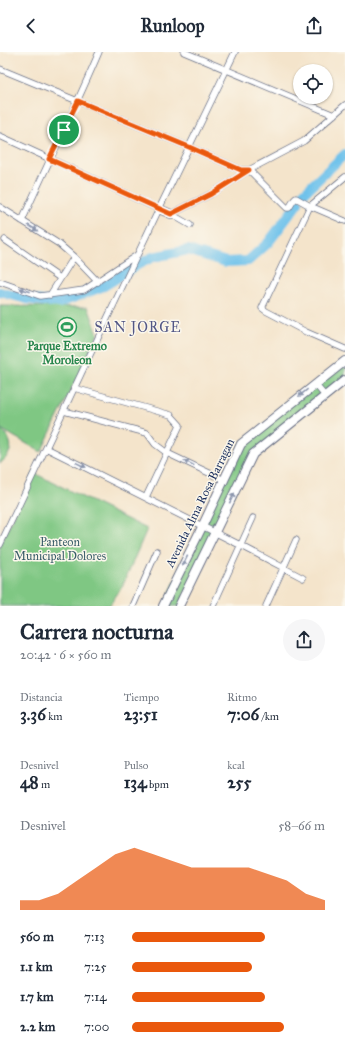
<!DOCTYPE html>
<html lang="es">
<meta charset="utf-8">
<style>
body{margin:0;font-family:"IM FELL Great Primer",serif;background:#f6f6f7;color:#1f2937;height:100vh;display:flex;flex-direction:column;font-size:15px;white-space:nowrap}
*{box-sizing:border-box;margin:0}
p{font-size:13px;color:#747a83}
.icon{flex:none;width:22px;height:22px;fill:none;stroke:currentColor;stroke-width:2;stroke-linecap:round;stroke-linejoin:round}
.map{position:relative;height:554px;overflow:hidden}
.details{display:flex;flex-direction:column;background:#fff;flex:1}
.details>*{flex:none}
.buttons{position:absolute;left:293px;top:12px;display:grid;gap:8px}
.buttons a{display:grid;place-items:center;width:40px;height:40px;border-radius:50%;background:#fff;box-shadow:0 1px 3px #0004;font-size:20px}
.pin{position:absolute;display:grid;place-items:center;width:34px;height:34px;color:#fff;margin:-17px;border:2px solid #fff;border-radius:50%;box-shadow:0 1px 4px #0007}
.round{display:grid;place-items:center;flex:none;width:42px;height:42px;border-radius:21px;background:#f6f6f7}
.summary{display:flex;align-items:center;justify-content:space-between;height:68px;padding:0 20px}
h1{font-size:22px;font-weight:800;line-height:30px}
.figures{display:grid;grid-template-columns:repeat(3,1fr);gap:6px;height:68px;padding:4px 20px}
.figures div{display:grid;align-content:center}
.figures b{font-size:17px;font-weight:800}
.figures small{font-size:11px;font-weight:400}
.figures p{font-size:11px}
.chart{height:112px;padding:8px 20px}
.chart p{display:flex;justify-content:space-between}
.chart svg{width:100%;height:72px;margin-top:4px;fill:#ea580c;opacity:.7}
ul{padding:0 20px;list-style:none;font-size:13px}
li{display:grid;grid-template-columns:64px 48px 1fr;align-items:center;height:30px}
li i{height:10px;border-radius:5px;background:#ea580c}
header{display:flex;justify-content:space-between;align-items:center;height:52px;padding:0 20px;background:#fff;font-size:18px;font-weight:800}
.map>svg:first-child{display:block}
</style>
<header><svg class="icon" aria-label="back" viewBox="0 0 24 24"><path d="M15 5l-7 7 7 7"/></svg>Runloop<svg class="icon" aria-label="share" viewBox="0 0 24 24"><path d="M12 15V3M7 8l5-5 5 5M5 13v7h14v-7"/></svg></header>
<div class="map">
<svg width="345" height="554" viewBox="0 0 345 554">
<rect width="100%" height="100%" fill="#fbf7ec"/>
<filter id="ink" filterUnits="userSpaceOnUse"><feTurbulence type="fractalNoise" baseFrequency=".025" numOctaves="2"/><feDisplacementMap in="SourceGraphic" scale="8" xChannelSelector="R" yChannelSelector="G"/><feConvolveMatrix kernelMatrix="1 2 1 2 8 2 1 2 1" color-interpolation-filters="sRGB"/></filter>
<filter id="wash" filterUnits="userSpaceOnUse"><feTurbulence type="fractalNoise" baseFrequency=".012" numOctaves="4" result="noise"/><feDisplacementMap in="SourceGraphic" scale="16" xChannelSelector="R" yChannelSelector="G"/><feGaussianBlur stdDeviation="0.9" result="paint"/><feColorMatrix in="noise" values="0 0 0 0 0 0 0 0 0 0 0 0 0 0 0 0 0 1.4 0 .05"/><feComposite in="paint" operator="in"/></filter>
<g filter="url(#wash)">
<rect width="100%" height="100%" fill="#f4e4cb"/>
<path fill="#7fc783" stroke="#4d7b70" d="M0 254 88 255 98 282 41 400 1 377C7 383 14 392 9 401 7 405 3 409 0 412Z
M345 309V328L253 402 179 554H163L241 392Z
M34 421 147 477 122 535 109 554H0V493Z"/>
<g fill="none" stroke-linecap="round" stroke-linejoin="round">
<path stroke="#6fc2eb" stroke-width="10" d="M304 141 345 102
M0 240 27 247 59 251 104 234 139 212 153 205 188 198 226 210 248 209 268 191 298 151"/>
</g>
</g>
<g filter="url(#ink)">
<g fill="none" stroke-linecap="round" stroke-linejoin="round">
<defs>
<path id="street" d="M184 0 334 63
M0 17 189 95 241 118H249L287 156H289L294 148 296 146 310 154 345 169
M0 84 159 157
M345 125 310 154 262 256 266 259 306 280 345 297
M0 155 59 192 74 205 98 230
M171 162 211 142 249 118 304 89 345 53
M171 162 190 173
M22 169C47 112 75 57 99 0
M5 188 60 226
M0 230 40 244 84 238 137 203
M50 243 74 205
M315 332 325 344
M74 336 171 363 180 373 146 445
M64 359 147 381 155 392 167 401 224 428
M46 396 240 493 303 526
M0 493 159 157 235 0
M133 554 157 499
M213 554 253 466
M266 554 296 488"/>
<path id="secondary" d="M159 157 171 162
M163 554 202 475 241 392 345 309
M179 554 253 402 345 328"/>
</defs>
<use href="#street" stroke="#676e84" stroke-width="7"/>
<use href="#secondary" stroke="#676e84" stroke-width="10"/>
<use href="#street" stroke="#fff" stroke-width="5.5"/>
<use href="#secondary" stroke="#fff" stroke-width="8"/>
</g>
<defs><path id="oneway-solid" d="M-6-.8H1V-3.2L6.5 0L1 3.2V.8H-6Z"/></defs>
<g fill="#8d97ae">
<use href="#oneway-solid" transform="translate(33 176) rotate(32)"/>
<use href="#oneway-solid" transform="translate(25 238) rotate(-162)"/>
<use href="#oneway-solid" transform="translate(303 341) rotate(141)"/>
<use href="#oneway-solid" transform="translate(189 411) rotate(-154)"/>
<use href="#oneway-solid" transform="translate(81 413) rotate(26)"/>
<use href="#oneway-solid" transform="translate(232 446) rotate(-64)"/>
<use href="#oneway-solid" transform="translate(185 509) rotate(116)"/>
</g>
</g>
<g fill="none" stroke-linecap="round" stroke-linejoin="round" filter="url(#ink)">
<defs>
<path id="route" d="M78 49 189 95 241 118H249L211 142 171 162 49 107Z"/>
</defs>
<use href="#route" stroke="#fff" stroke-width="8"/>
<use href="#route" stroke="#ea580c" stroke-width="5"/>
</g>
<defs>
<symbol id="stadium-ring" viewBox="-11 -11 22 22"><circle r="9.5" fill="#fbf7ec" stroke="#2e9e5b" stroke-width="1.5"/><path d="M0-5a6.5 5 0 1 0 0 10a6.5 5 0 1 0 0-10ZM-3.5-1.8h7v3.6h-7Z" fill="#2e9e5b"/></symbol>
</defs>
<g fill-rule="evenodd">
<use href="#stadium-ring" x="56" y="264" width="22" height="22"/>
</g>
<g text-anchor="middle" dominant-baseline="central" stroke-width="3" stroke-linejoin="round" paint-order="stroke">
<g font-size="12" font-weight="bold" fill="#27864d" stroke="#fbf7ec">
<text x="67" y="294">Parque Extremo<tspan x="67" dy="14">Moroleon</tspan></text>
</g>
<g font-size="12" fill="#1b2f5e" stroke="#fbf7ec">
<text transform="translate(200 451) rotate(-64)">Avenida Alma Rosa Barragan</text>
</g>
<g font-size="12" fill="#395d69" stroke="#fbf7ec">
<text x="60" y="490">Panteon<tspan x="60" dy="14">Municipal Dolores</tspan></text>
</g>
<g font-size="14" letter-spacing="1" fill="#535786" stroke="#fbf7ec">
<text x="138" y="275">SAN JORGE</text>
</g>
</g>
</svg>
<div class="buttons">
<a><svg class="icon" aria-label="locate" viewBox="0 0 24 24"><circle cx="12" cy="12" r="6"/><path d="M12 2v4M12 18v4M2 12h4M18 12h4"/></svg></a>
</div>
<div class="pin" style="left:64px;top:78px;background:#1e9e55"><svg class="icon" aria-label="arrive" viewBox="0 0 24 24"><path d="M6 21V4h12l-3 4 3 4H6"/></svg></div>
</div>
<section class="details">
<div class="summary"><div><h1>Carrera nocturna</h1><p>20:42 · 6 × 560 m</p></div><a class="round"><svg class="icon" aria-label="share" viewBox="0 0 24 24"><path d="M12 15V3M7 8l5-5 5 5M5 13v7h14v-7"/></svg></a></div>
<div class="figures">
<div><p>Distancia</p><b>3.36<small> km</small></b></div>
<div><p>Tiempo</p><b>23:51</b></div>
<div><p>Ritmo</p><b>7:06<small> /km</small></b></div>
</div>
<div class="figures">
<div><p>Desnivel</p><b>48<small> m</small></b></div>
<div><p>Pulso</p><b>134<small> bpm</small></b></div>
<div><p>kcal</p><b>255</b></div>
</div>
<div class="chart"><p><span>Desnivel</span>58–66 m</p>
<svg viewBox="0 0 160 44" preserveAspectRatio="none"><path d="M0 44V38L10 38L20 34L30 26L40 18L50 10L60 6L70 10L80 14L90 18L100 18L110 18L120 18L130 22L140 26L150 34L160 38V44z"/></svg>
</div>
<ul>
<li><b>560 m</b>7:13<i style="width:69%"></i></li>
<li><b>1.1 km</b>7:25<i style="width:62%"></i></li>
<li><b>1.7 km</b>7:14<i style="width:69%"></i></li>
<li><b>2.2 km</b>7:00<i style="width:79%"></i></li>
</ul>
</section>
